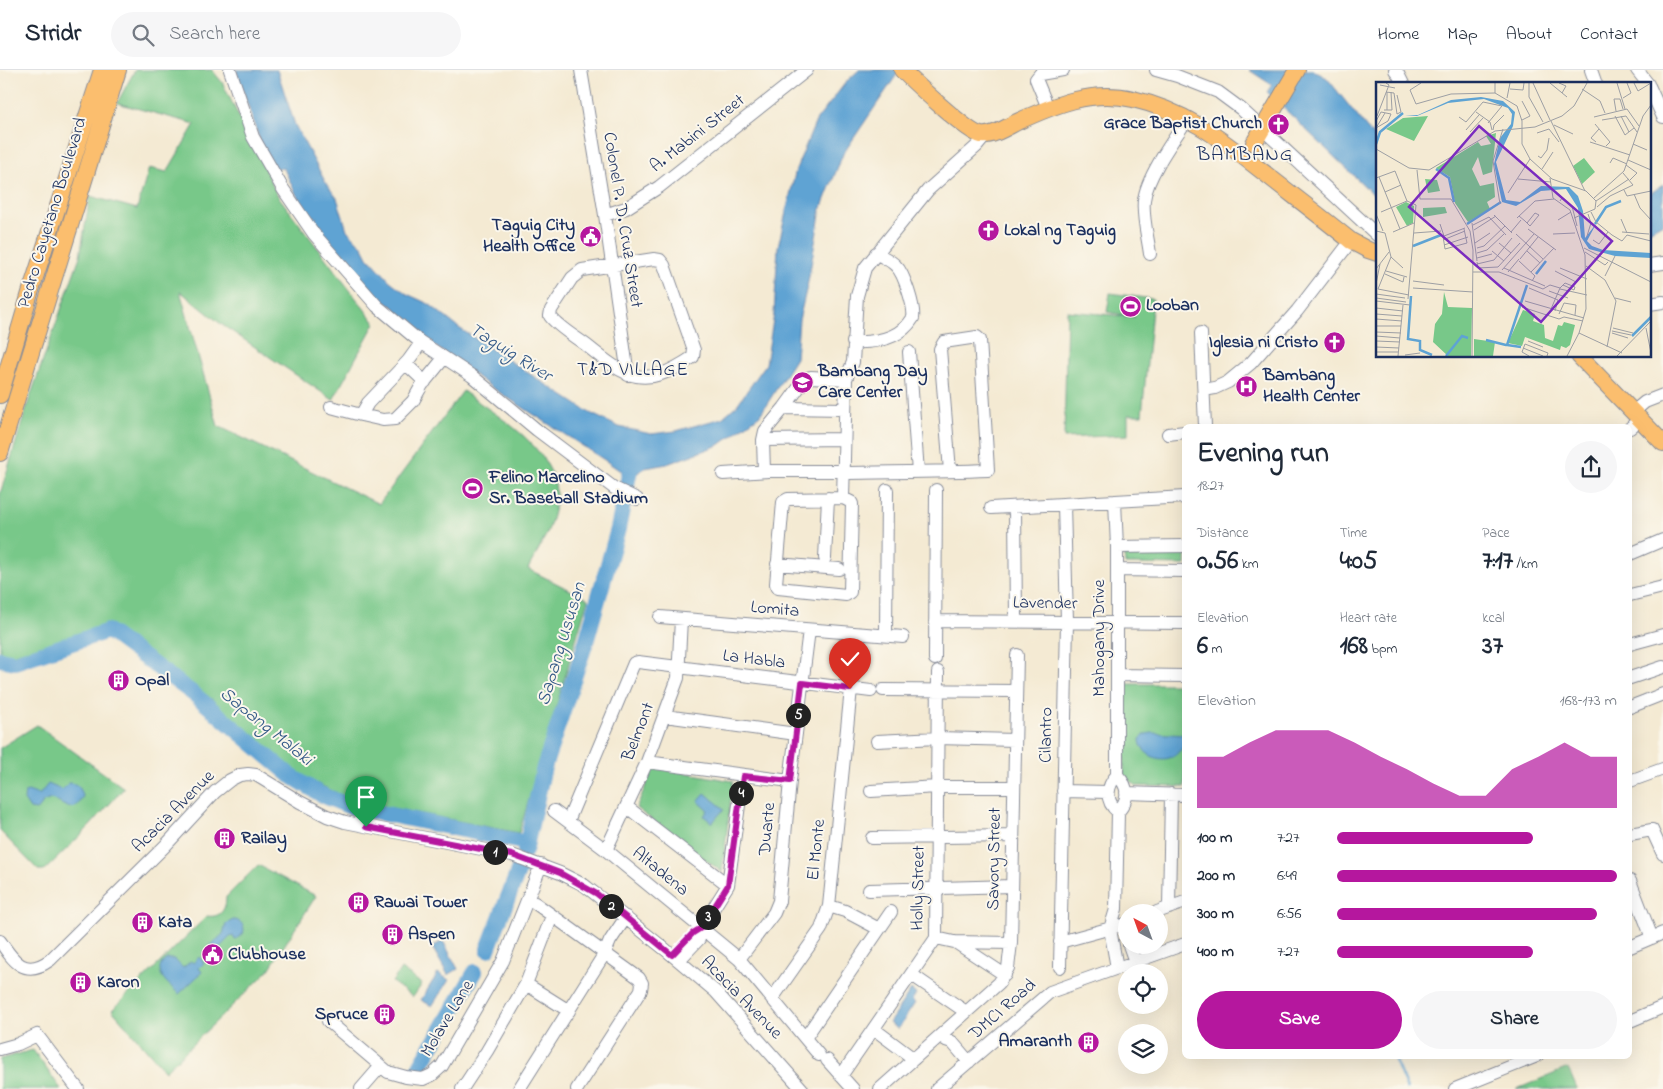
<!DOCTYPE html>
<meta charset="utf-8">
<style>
body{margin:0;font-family:"Indie Flower",sans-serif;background:#f6f6f7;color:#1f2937;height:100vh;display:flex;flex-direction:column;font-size:19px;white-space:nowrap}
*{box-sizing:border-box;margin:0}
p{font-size:16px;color:#747a83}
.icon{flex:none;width:28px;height:28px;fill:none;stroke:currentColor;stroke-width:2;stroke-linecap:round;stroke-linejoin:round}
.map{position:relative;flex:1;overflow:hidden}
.sheet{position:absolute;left:1182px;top:354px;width:450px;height:635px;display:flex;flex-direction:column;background:#fff;border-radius:8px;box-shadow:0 5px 20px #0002}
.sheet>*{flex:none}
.needle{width:32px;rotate:319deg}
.controls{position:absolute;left:1118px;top:834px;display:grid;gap:10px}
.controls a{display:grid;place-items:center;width:50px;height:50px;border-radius:50%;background:#fff;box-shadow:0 5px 20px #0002;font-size:25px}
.pin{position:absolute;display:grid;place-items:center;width:42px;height:42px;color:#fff;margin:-51px -21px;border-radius:50% 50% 50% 0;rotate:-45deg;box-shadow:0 0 5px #0007}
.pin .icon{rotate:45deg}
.km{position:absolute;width:25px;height:25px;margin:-12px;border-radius:50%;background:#222;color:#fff;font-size:14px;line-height:25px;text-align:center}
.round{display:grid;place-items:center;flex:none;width:52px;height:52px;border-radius:26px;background:#f6f6f7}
.overview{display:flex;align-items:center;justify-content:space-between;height:85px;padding:0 15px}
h1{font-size:28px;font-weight:700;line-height:38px}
.figures{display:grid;grid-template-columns:repeat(3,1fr);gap:8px;height:85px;padding:5px 15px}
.figures div{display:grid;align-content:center}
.figures b{font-size:25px;font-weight:700}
.figures small{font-size:14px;font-weight:400}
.figures p{font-size:14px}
.chart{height:140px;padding:10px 15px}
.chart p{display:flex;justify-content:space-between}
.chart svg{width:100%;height:90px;margin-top:5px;fill:#b5179e;opacity:.7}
.primary-button{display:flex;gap:10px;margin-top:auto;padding:10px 15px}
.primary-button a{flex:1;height:58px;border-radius:30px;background:#b5179e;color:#fff;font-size:20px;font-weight:700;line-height:58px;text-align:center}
.primary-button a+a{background:#f6f6f7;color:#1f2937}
ul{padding:0 15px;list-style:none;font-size:16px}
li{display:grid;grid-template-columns:80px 60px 1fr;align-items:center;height:38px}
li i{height:12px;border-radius:6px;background:#b5179e}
header{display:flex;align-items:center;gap:30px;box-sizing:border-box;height:70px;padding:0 25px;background:#fff;border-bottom:1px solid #e0e1e3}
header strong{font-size:24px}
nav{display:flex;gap:28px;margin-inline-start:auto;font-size:18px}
.search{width:350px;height:45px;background:#f6f6f7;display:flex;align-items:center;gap:12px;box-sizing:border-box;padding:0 18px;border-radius:28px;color:#747a83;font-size:19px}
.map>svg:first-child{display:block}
</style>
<header>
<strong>Stridr</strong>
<div class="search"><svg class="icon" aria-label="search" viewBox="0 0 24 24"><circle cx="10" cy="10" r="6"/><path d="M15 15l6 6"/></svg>Search here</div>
<nav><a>Home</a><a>Map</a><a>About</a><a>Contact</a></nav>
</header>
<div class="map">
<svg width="1663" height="1019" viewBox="0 0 1663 1019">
<rect width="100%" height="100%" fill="#fbf7ec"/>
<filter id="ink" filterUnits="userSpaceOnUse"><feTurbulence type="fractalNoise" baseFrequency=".02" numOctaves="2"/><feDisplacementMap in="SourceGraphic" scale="10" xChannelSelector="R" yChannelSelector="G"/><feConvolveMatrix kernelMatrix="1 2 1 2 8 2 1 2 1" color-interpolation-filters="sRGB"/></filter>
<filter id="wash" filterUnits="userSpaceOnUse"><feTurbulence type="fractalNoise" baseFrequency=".0096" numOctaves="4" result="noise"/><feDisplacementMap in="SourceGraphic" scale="20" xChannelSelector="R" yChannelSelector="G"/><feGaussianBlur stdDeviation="1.12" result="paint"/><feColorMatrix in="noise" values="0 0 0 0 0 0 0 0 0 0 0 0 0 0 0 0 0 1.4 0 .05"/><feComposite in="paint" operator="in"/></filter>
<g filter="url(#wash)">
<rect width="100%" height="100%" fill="#f4ead3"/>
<path fill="#78c889" stroke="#4a7c74" d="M135 0H212L222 12 278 126 375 253 333 330 221 254 180 221 218 356 379 434 463 321C495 345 538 367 553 407 559 421 555 442 550 455 545 470 535 485 528 499L588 529 519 763 352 730 303 707 251 667 213 630 108 555 9 586 0 585V424L29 330 80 186 90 126 137 139 149 98 167 102 195 54 117 33Z
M1110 223 1153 229 1142 345H1128V365L1064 368 1067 241 1135 247 1107 242Z
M1124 483H1185V495L1125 494Z
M1126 614H1185V717L1137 716 1124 706Z
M37 655 124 718 89 757 45 800H38L0 761V678Z
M654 697 733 711 722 802 636 738Z
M258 795 316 826 268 901 165 1001 112 940 207 846C220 848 226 840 226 827Z
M401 899 422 914 413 927 392 912Z
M33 980 61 1019H0V989Z
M1568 998 1577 1019H1517Z"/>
<path fill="#5ea3d3" stroke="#3c6998" d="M236 0H277L295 55 327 115 337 128 347 160 363 177 368 187 390 211 407 224 429 234 459 258 590 343 619 357 651 364 676 361 722 348 737 335 766 294 774 244 778 177 796 99 816 51 846 12 859 0H900L843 84 821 139 808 212 799 250 796 288 760 345 719 375 667 394 645 398 636 404 619 400 606 391 491 317 413 260 393 237 381 229 359 209 354 202 352 194 345 185 334 180 316 157 299 130 284 99 280 98 275 99 263 80Z
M1249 0H1313L1327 8 1377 71V128L1267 22 1272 15Z
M1663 115V153L1649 161V124Z
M1152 663 1185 665V677C1179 679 1178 685 1172 687 1159 693 1140 684 1140 669L1146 664Z
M69 713C78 713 81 719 83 726 74 747 65 734 51 729L43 732 41 736 36 740 30 739 24 730 25 722 28 721 39 725 48 714 62 720Z
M705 723 724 739 712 753 704 746 708 740 698 731Z
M233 850C241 850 246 856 243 864L235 870 233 866 230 867 214 883 208 878 223 864 226 854Z
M443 871 458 899 448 905 432 877Z
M199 887 204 893 199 898 202 902 179 924C170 915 149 901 167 889H174L183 898 191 891 193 893Z
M438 903 449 910 432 936 421 930Z
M911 920 916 924 912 930 915 933 898 959 889 953Z"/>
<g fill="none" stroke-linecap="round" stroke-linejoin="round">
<path stroke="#5ea3d3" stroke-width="2.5" d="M1393 986 1407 1019"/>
<path stroke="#5ea3d3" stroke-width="16" d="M0 589 15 592 108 561 195 625 291 706 320 724 351 737 527 773
M525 781 544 697 586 572 618 459 634 380
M488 879 519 799
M419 998 475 902"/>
</g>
</g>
<g filter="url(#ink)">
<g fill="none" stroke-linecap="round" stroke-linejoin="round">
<defs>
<path id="minor" d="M230 0 253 67 283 119 314 164 377 236 419 271 472 306 537 360 614 418 637 429
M581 0 605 145 628 305
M1156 0 1177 6 1218 22 1241 39 1377 165
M1395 0 1398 4 1403 14
M1591 0 1596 14
M1637 0 1648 14
M1649 16 1663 47
M1048 38 1036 9 1040 4 1063 0
M605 145 626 138 659 117 807 0
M1150 184C1148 168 1142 146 1144 130 1147 106 1174 69 1188 48
M654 189 660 190 664 195 694 280 693 287C644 320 628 309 586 275 574 266 558 257 550 246L551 240 572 208 582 200Z
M1649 195 1663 193
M1649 234 1663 232
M1201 263 1205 356
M853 272C875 273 900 269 913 248 915 238 904 203 896 196 891 190 882 187 876 183
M909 282 918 402
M406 294 425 312
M1204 320 1215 318 1228 312 1251 293 1297 241 1351 171
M331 337 361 345 368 333 408 291 421 273
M784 338 845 339
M1633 342 1645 332 1663 325
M361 345 383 350 395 349 413 331 422 315 444 288
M1630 358 1640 349
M1168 364 1185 362
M763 370 844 369
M764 401 763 370 765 361 784 338 805 309 811 307 846 309
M844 403C892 402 940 402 988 400L980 270 977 267 944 272 940 279 950 401
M723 404 769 401H844
M843 428 846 309 853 292 857 226 865 198 928 120 977 76 987 64
M843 428 851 432 852 434 850 522 846 525 778 518 776 514 783 432 788 429Z
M1115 431 1117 477V705
M1015 437 1016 550
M991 438 1185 427
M1117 477 1185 476
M1630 484 1663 470
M825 488 828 428
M777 494 839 499
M1117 500 1185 501
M1630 525 1663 517
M660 547 903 567
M935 551 1185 553
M886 565 887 420
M1630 574 1663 565
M935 589 936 420
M1118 605 1185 606
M1630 608 1663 597
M883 620 1016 621
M1630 637 1663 624
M665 646 796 664
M877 671 937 668 1015 670
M647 692 790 711
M1117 705C1130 718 1129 729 1118 742 1105 731 1106 717 1117 705Z
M1630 711 1663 699
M871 721 937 717H1014
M1063 721 1108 722
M1126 723 1185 725
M627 737 728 815
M554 741 606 780 739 889 819 985
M568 751 634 593 638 592 871 621
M1630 764 1652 760 1663 784
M872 768 1013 766
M606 780 647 692 678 608 681 549
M1630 811 1652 868
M869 820 1012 816
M535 833 639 908 642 913 641 920 577 1019
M829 836 845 841 879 859
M1169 838 1171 724
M1157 842 1185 832
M936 868 954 872 1011 873
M0 871C14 892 25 908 50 890L165 776 215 722 230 710 240 705 248 704 256 705 300 732 327 746 345 752 512 785 560 803 584 815 666 880 716 922 802 1019
M955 872 1005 905
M1060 872 1126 854
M1129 875 1135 892
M1630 877 1663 863
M739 889 774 843 779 831 790 711 809 560
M679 890 699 869 701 858 728 815 743 706
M1060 897 1067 551 1064 434
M1117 898 1110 859 1116 839 1118 742
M912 905 966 942
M526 914 569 941
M772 929 821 859 829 836 851 619
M328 951 388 1002 406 1007 423 1009 432 1005 442 996 503 891 541 795
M1630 951 1663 937
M874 959 914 989
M941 965 946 970 952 972 969 992
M805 968 891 842
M0 979 18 974 37 965 78 1019
M827 990 853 1019
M841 1006 936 868 938 602
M361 1019 381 996
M462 1019 487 981 526 914 552 846
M519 1019 605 883 610 871 626 847
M880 1019 999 913 1008 898 1011 873 1017 585
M937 1019 1050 922 1185 874
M1455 1019 1537 986"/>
<path id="major" d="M902 0C914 12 968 63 981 65 992 67 1007 57 1017 52 1054 35 1092 19 1133 29 1189 42 1223 71 1267 105 1295 127 1323 148 1351 171L1368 180 1377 183
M1254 73 1297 0
M1579 286 1663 373
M0 325 30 223 102 0
M0 383 118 0"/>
</defs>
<use href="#minor" stroke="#888c98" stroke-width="14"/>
<use href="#major" stroke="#888c98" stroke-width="18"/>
<use href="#minor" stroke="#fff" stroke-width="12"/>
<use href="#major" stroke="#fbbe6e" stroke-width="16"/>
</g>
</g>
<g fill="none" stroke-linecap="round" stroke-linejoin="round" filter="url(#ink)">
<defs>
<path id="route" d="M366 757 512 785 560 803 597 824 672 885 693 863 701 858 728 815 743 706 790 711 802 613 850 619"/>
</defs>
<use href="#route" stroke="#fff" stroke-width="10"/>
<use href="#route" stroke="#b5179e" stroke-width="6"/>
</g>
<defs>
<symbol id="church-disc" viewBox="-11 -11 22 22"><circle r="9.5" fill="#b5179e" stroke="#fbf7ec"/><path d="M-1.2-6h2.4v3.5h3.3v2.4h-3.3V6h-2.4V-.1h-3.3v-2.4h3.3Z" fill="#fff"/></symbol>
<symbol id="civic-disc" viewBox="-11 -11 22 22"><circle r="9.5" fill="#b5179e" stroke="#fbf7ec"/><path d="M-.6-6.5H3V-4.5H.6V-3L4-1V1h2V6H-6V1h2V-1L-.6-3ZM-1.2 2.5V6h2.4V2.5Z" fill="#fff"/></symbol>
<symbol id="stadium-disc" viewBox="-11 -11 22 22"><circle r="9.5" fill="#b5179e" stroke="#fbf7ec"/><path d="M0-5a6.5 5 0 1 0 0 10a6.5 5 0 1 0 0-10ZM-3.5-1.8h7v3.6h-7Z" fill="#fff"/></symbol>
<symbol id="school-disc" viewBox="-11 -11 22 22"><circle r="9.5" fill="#b5179e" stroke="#fbf7ec"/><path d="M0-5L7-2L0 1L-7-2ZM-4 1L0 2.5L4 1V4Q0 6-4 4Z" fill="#fff"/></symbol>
<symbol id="hospital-disc" viewBox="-11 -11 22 22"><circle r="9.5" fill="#b5179e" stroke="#fbf7ec"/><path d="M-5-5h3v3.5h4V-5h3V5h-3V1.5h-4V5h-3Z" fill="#fff"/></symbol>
<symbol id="building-disc" viewBox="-11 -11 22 22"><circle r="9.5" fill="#b5179e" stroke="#fbf7ec"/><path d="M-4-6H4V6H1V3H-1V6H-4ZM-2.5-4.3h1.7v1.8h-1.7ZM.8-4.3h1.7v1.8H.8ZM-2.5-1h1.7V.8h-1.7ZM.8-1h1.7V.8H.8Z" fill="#fff"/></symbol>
</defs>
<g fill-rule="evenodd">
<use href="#church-disc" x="1266" y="42" width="25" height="25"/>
<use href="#church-disc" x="976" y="148" width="25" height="25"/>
<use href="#civic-disc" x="578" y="154" width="25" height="25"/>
<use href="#stadium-disc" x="1118" y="224" width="25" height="25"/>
<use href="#church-disc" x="1322" y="260" width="25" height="25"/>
<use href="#school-disc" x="790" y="300" width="25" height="25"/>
<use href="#hospital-disc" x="1234" y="304" width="25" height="25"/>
<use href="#stadium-disc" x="460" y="406" width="25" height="25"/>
<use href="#building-disc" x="106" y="598" width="25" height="25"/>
<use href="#building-disc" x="212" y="756" width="25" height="25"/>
<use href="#building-disc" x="346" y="820" width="25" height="25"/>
<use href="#building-disc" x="130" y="840" width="25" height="25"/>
<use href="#building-disc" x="380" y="852" width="25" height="25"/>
<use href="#civic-disc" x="200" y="872" width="25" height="25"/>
<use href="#building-disc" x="68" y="900" width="25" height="25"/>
<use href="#building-disc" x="372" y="932" width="25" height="25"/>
<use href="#building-disc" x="1076" y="960" width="25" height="25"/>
</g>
<g text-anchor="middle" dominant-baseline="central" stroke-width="4" stroke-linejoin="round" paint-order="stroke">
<g font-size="18" font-weight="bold" fill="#1b2f5e" stroke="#fbf7ec" text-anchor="start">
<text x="1262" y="54" text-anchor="end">Grace Baptist Church</text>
<text x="575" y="156" text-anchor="end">Taguig City<tspan x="575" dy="21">Health Office</tspan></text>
<text x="1004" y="161">Lokal ng Taguig</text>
<text x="1146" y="236">Looban</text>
<text x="1318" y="273" text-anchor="end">Iglesia ni Cristo</text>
<text x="818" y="302">Bambang Day<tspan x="818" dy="21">Care Center</tspan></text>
<text x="1263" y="306">Bambang<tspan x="1263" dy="21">Health Center</tspan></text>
<text x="489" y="408">Felino Marcelino<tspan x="489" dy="21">Sr. Baseball Stadium</tspan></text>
<text x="135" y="611">Opal</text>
<text x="241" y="769">Railay</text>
<text x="374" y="833">Rawai Tower</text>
<text x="158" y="853">Kata</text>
<text x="408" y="865">Aspen</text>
<text x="228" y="885">Clubhouse</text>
<text x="97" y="913">Karon</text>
<text x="368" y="945" text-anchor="end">Spruce</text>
<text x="1072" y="972" text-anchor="end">Amaranth</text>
</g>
<g font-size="18" fill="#1b2f5e" stroke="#fbf7ec">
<text transform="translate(698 64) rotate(-38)">A. Mabini Street</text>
<text transform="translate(53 143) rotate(-73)">Pedro Cayetano Boulevard</text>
<text transform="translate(622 150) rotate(81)">Colonel P. D. Cruz Street</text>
<text transform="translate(1045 534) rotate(1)">Lavender</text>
<text transform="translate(775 540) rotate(5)">Lomita</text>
<text transform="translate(1100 568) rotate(-90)">Mahogany Drive</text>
<text transform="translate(754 590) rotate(7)">La Habla</text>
<text transform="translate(639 662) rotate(-69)">Belmont</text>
<text transform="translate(1047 665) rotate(-89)">Cilantro</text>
<text transform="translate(174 742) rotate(-45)">Acacia Avenue</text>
<text transform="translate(768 759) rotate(-85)">Duarte</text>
<text transform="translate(817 780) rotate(-84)">El Monte</text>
<text transform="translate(995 789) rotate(-89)">Savory Street</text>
<text transform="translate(660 802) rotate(39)">Altadena</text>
<text transform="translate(919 818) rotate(-89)">Holly Street</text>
<text transform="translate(741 928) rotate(46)">Acacia Avenue</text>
<text transform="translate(1003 940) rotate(-41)">DMCI Road</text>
<text transform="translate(448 949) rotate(-59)">Molave Lane</text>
</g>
<g font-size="19" font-style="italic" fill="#325887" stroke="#fbf7ec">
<text transform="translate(510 283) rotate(32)">Taguig River</text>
<text transform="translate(562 574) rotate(-73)">Sapang Ususan</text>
<text transform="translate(266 657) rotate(39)">Sapang Malaki</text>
</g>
<g font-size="19" letter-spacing="1" fill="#1b2f5e" stroke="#fbf7ec">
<text x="633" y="300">T&amp;D VILLAGE</text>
</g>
<g font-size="20" letter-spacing="1" fill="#1b2f5e" stroke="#fbf7ec">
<text x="1245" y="85">BAMBANG</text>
</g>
</g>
<g transform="translate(1376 12)">
<rect width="275" height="275" fill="#f4ead3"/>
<path d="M52 34 38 59 10 47 27 36ZM120 51 116 90 107 93 102 75 96 87 104 104 118 101 119 115 111 120 114 127 92 140 79 121 74 95 60 86 102 60 105 64 115 62 110 54ZM208 76 219 90 206 102 197 84ZM49 97 61 98 64 109 52 111ZM30 120 38 124 37 141 31 144 20 125ZM69 125 71 131 47 135V126ZM68 210 72 225 96 226 95 274H72L57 260 59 242 66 232ZM147 228 159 232 157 239 168 243 169 256 177 259 182 243 186 244 188 240 199 243 194 263 190 266 185 264 184 268 149 255 146 264 132 261ZM98 257 119 260 117 274H98Z" fill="#78c889"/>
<path d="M105 15 127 19 139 30 137 44 120 80 130 118 144 120 165 104 193 105 202 114 207 129 209 156 220 142 211 159 216 164 227 168 275 171V176L239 174 213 167 205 155 202 126 190 107 165 109 140 124 126 120 118 82 124 56 135 42 136 32 132 26 108 17 72 21 41 34 29 33H42L75 18Z" fill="#5ea3d3"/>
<path fill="none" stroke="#5ea3d3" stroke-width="2.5" d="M0 62 4 50 27 31M60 87 73 96 78 120M91 142 125 120M219 142 230 125 245 119M37 164 65 153M160 192 170 179M35 214 32 257 44 259V268L56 273M256 254 275 235M110 258 130 263M145 265 131 263 151 203M70 274 86 254 92 256"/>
<path fill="none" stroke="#9d9fa4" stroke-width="1" d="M45 1 34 8 40 22 75 12 119 11M119 1V11L141 24 146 39V62L154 77 176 97 210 109 220 119 219 127 198 136M153 1V15L167 40M157 1 174 38M174 1 191 15M183 1 190 4 186 11M241 1 249 27M258 1 262 9 275 1M4 3 19 6M134 7 147 8 148 1M206 7 224 19 229 31M10 10 18 11 21 32 25 30 21 13M131 16 134 1M247 16 255 11 251 1M8 28H16L15 10M11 28V10M240 29 238 17H244L247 27M100 30 114 40 116 48M1 34 13 3 10 1M239 34 249 53 258 46M245 34 253 50M83 35 90 40 107 20 126 24 112 41M218 35 251 27 263 44M146 38 154 34 146 19M226 38 250 34 261 50M0 39 5 30 15 32 12 39 0 46M175 39 209 109M219 42 234 60 230 64M178 43 197 52M0 46 9 31M90 48 103 33M117 48 118 43 128 33M94 50 107 36M161 51 173 47 183 60M214 60 254 73M220 60 215 56 223 47M257 62 271 68M0 67 33 86 53 88 119 49 159 45 186 34 198 24 211 1M162 74 165 76 171 68 173 56M252 78 275 88M234 81 237 76 251 82M250 83 261 91 254 98M166 87 177 70M41 88 44 117H75L94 149 97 168 96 274M3 95 24 147M0 96 19 89 31 119M174 96 177 116 194 128 209 173 210 227 203 251 191 274M142 97 175 100M248 108 251 114 275 109M9 110 25 103M132 111 154 77M258 112 264 126 275 138M218 116 248 89 267 34 275 23M31 119 40 123 32 217M184 119 186 116 196 124 201 144M220 119 253 97M124 122 117 79 127 47M221 125 234 114 257 103 247 91M5 130 31 119M215 130 220 140 236 153 246 159 251 153M0 132 7 149M118 133 136 151M143 134 149 139 154 144 163 133 159 131 151 141M141 136 159 119 178 117M245 137 251 151M182 138 195 130M96 141 101 179M64 142 68 154 89 146M97 143 113 135 130 153M152 147 180 168M98 148 120 134M0 149 9 151 15 175 27 186M17 150 38 141M135 150 145 138M246 150 273 152M38 151 65 149M140 152 167 177M177 152 199 151M251 153 275 159M67 154 69 167 91 161 88 147M211 154 215 141 212 132M67 158 89 149M217 158 223 162 232 150M99 161 114 151M123 161 135 171M68 163 92 155M101 166 108 164 129 144M208 166 275 200M116 169 128 179M151 169 164 181M209 170 229 183 232 180M101 171 111 168 128 152M101 176 116 172M144 177 162 155M143 179 159 194 156 199M101 180 102 186 122 185 144 161M101 182 118 178 136 156M210 184 229 198 240 219 231 265M128 186 169 204M184 186 211 197M0 187 13 170M126 188 158 152M10 189 31 195M179 189 200 200M97 190H123L167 207 174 203 184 206 175 227M132 190 143 177M155 190 178 166M9 192 27 200 28 195M229 194 239 174M37 199 68 203M0 202 4 182M187 203 198 208 199 205M37 206 97 210M153 206 182 218 179 229M184 206 189 201 199 205M2 207 15 175M2 207 33 213M184 207 211 213M173 209 192 216M0 212 29 216M0 216 30 220M239 216 255 220M0 219 34 223M149 219 208 236M146 225 183 237 188 235 207 239M0 226 27 229M0 232 26 234M183 232 188 221 200 223 199 233M0 237 26 239M0 244H25M237 246 257 251M270 246 275 271M236 249 255 253M0 250 25 251M203 251 246 271M236 251 252 256M0 254 24 256M0 259 24 260M152 259 167 265M0 265 23 266M147 266 167 274M0 270H22M29 273 44 271M22 274 27 223M153 274 146 270 149 262 172 271 171 274M241 274 275 239"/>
<path fill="#7b2cbf" fill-opacity="0.15" stroke="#7b2cbf" stroke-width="2.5" d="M103 44 236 159 165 240 33 125Z"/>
<rect width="275" height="275" fill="none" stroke="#1b2f5e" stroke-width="2.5"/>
</g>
</svg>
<div class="controls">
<a><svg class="needle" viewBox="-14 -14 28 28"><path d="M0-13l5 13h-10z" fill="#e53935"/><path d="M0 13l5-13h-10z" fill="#747a83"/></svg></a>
<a><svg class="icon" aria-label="locate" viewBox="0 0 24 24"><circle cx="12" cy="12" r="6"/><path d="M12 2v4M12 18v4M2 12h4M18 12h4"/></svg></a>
<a><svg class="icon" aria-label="layers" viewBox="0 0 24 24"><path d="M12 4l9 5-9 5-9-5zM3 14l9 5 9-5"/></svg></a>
</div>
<div class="pin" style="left:366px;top:757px;background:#1e9e55"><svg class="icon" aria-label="arrive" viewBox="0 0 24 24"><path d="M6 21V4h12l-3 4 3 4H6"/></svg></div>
<div class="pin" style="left:850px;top:619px;background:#d93025"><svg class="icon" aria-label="check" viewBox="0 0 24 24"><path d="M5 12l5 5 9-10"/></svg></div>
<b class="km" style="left:495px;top:782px">1</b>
<b class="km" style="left:611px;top:836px">2</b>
<b class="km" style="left:708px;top:847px">3</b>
<b class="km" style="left:741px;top:723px">4</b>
<b class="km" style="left:798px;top:645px">5</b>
<section class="sheet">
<div class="overview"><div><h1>Evening run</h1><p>18:27</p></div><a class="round"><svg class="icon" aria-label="share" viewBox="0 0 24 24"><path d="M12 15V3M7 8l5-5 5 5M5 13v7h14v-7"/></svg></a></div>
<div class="figures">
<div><p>Distance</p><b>0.56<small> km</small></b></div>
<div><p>Time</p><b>4:05</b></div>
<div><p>Pace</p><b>7:17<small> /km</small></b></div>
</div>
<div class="figures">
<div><p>Elevation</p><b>6<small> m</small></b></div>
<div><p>Heart rate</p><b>168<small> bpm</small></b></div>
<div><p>kcal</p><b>37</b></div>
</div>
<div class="chart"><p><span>Elevation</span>168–173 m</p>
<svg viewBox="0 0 160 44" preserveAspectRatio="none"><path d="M0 44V19L10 19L20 12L30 6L40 6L50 6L60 12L70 19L80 25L90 32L100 38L110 38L120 25L130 19L140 12L150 19L160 19V44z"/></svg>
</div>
<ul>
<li><b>100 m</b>7:27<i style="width:70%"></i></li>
<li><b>200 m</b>6:49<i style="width:100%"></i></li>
<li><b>300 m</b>6:56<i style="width:93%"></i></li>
<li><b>400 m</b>7:27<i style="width:70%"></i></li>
</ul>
<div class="primary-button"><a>Save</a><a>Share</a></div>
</section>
</div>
